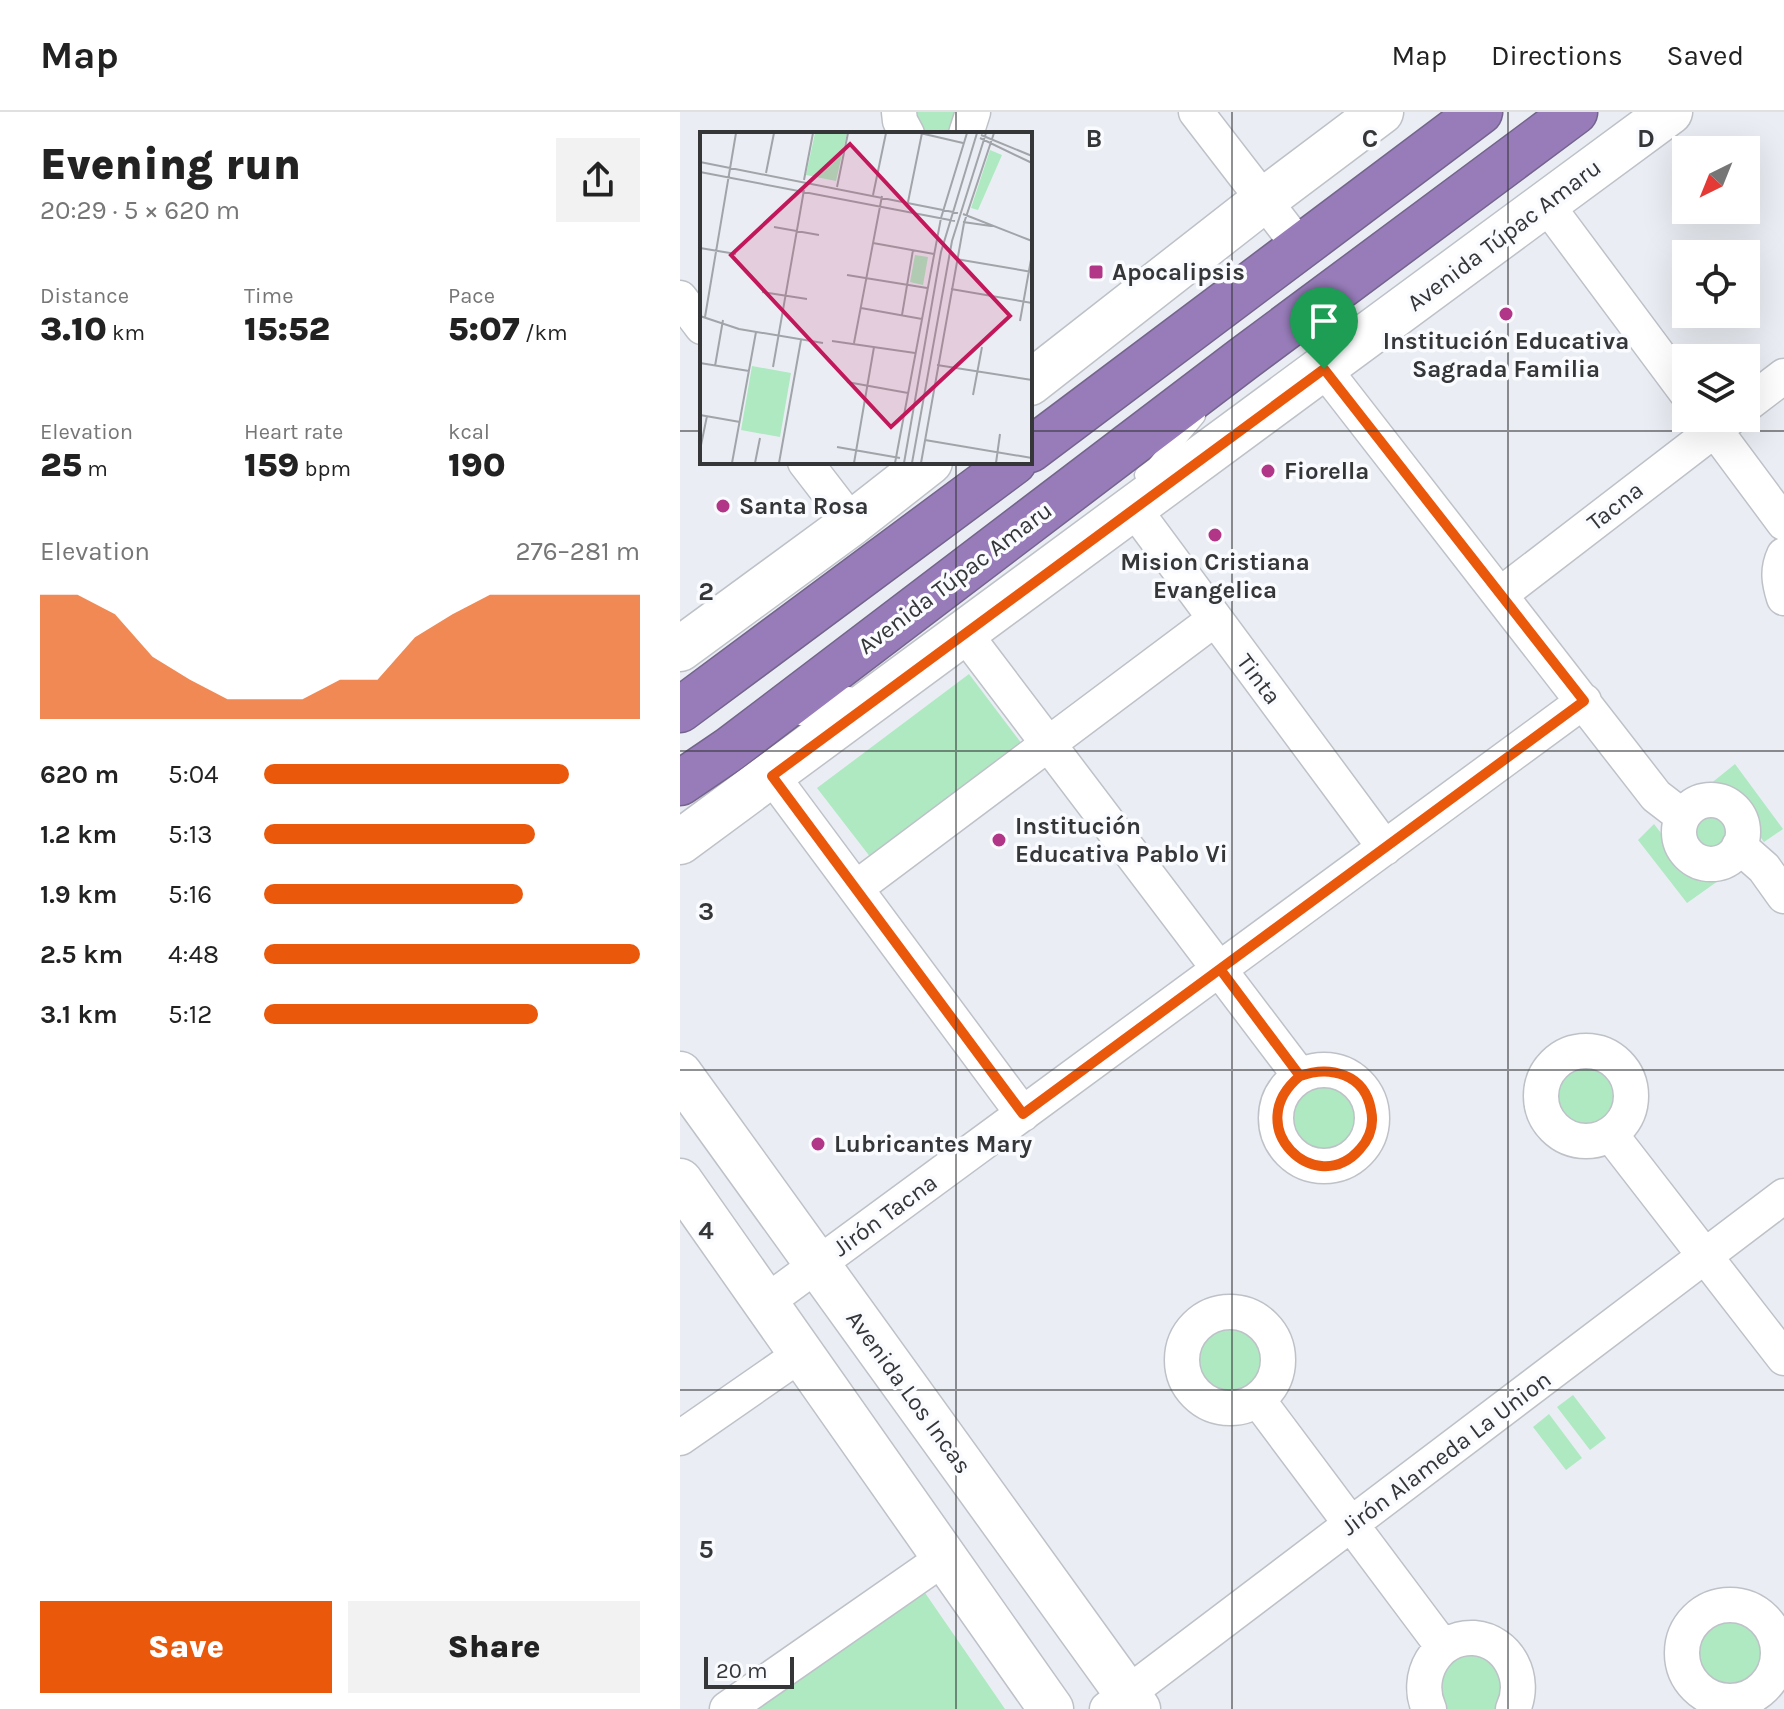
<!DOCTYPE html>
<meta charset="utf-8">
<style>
body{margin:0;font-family:Karla,sans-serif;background:#f2f2f2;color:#222;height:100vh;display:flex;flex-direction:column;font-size:30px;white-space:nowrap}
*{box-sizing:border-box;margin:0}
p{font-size:26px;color:#767676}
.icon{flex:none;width:44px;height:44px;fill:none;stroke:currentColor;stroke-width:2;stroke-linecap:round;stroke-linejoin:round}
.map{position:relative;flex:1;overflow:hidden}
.panel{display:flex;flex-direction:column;background:#fff;width:680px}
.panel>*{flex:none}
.needle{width:52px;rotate:223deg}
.buttons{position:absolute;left:992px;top:24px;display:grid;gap:16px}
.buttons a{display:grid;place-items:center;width:88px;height:88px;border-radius:0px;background:#fff;box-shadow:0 8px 32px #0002;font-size:40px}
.scale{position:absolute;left:24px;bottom:20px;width:90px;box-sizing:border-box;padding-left:8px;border:4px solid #343638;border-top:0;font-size:22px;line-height:28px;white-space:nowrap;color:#343638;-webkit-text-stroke:6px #fafbfe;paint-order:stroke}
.pin{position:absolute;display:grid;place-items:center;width:68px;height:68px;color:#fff;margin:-82px -34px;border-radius:50% 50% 50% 0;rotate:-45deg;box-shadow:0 0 8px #0007}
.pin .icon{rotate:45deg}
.round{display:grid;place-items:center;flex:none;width:84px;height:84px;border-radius:0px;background:#f2f2f2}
.head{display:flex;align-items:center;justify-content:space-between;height:136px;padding:0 40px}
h1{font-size:44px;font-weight:800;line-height:60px}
.metrics{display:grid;grid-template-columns:repeat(3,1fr);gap:12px;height:136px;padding:8px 40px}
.metrics div{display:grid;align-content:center}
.metrics b{font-size:34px;font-weight:800}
.metrics small{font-size:22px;font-weight:400}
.metrics p{font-size:22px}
.chart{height:224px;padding:16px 40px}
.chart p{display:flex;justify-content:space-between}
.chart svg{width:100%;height:144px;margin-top:8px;fill:#ea580c;opacity:.7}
.primary-button{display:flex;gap:16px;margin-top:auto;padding:16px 40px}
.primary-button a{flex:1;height:92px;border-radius:0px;background:#ea580c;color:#fff;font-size:32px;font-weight:800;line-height:92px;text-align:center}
.primary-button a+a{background:#f2f2f2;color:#222}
ul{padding:0 40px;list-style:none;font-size:26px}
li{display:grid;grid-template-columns:128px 96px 1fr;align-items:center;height:60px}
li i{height:20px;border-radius:10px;background:#ea580c}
header{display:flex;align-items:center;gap:48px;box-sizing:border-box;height:112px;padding:0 40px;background:#fff;border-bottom:2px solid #e0e0e0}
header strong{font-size:38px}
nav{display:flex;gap:44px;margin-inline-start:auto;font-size:28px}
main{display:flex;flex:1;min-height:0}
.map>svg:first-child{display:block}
</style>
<header>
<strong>Map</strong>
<nav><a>Map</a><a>Directions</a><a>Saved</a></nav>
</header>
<main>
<section class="panel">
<div class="head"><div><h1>Evening run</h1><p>20:29 · 5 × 620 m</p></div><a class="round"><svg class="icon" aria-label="share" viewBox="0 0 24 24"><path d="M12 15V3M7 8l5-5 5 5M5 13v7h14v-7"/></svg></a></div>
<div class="metrics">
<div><p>Distance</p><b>3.10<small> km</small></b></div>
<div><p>Time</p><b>15:52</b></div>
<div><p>Pace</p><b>5:07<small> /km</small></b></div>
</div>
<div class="metrics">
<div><p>Elevation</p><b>25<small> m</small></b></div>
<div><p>Heart rate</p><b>159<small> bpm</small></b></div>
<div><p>kcal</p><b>190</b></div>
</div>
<div class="chart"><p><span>Elevation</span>276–281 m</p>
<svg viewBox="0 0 160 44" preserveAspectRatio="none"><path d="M0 44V6L10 6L20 12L30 25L40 32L50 38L60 38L70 38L80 32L90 32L100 19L110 12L120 6L130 6L140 6L150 6L160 6V44z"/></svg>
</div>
<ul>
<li><b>620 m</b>5:04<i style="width:81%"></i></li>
<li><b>1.2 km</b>5:13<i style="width:72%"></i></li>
<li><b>1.9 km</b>5:16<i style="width:69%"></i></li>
<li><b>2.5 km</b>4:48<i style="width:100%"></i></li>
<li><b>3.1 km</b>5:12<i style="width:73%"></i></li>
</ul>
<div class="primary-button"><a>Save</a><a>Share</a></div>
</section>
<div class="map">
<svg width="1104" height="1597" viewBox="0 0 1104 1597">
<rect width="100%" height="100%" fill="#eaeef4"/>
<path fill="#aee9c1" d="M230 0H280L269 22H241Z
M289 562 342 632 191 746 137 676Z
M1055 652 1103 717 1084 730C1063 701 1057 684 1019 681Z
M1007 720a22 22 0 1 1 44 0a22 22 0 1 1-44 0Z
M974 712C986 727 997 746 1015 755 1025 760 1035 755 1045 764L1007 791 958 728Z
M871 983a35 35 0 1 1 70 0a35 35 0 1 1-70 0Z
M608 1007a36 36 0 1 1 72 0a36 36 0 1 1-72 0Z
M511 1248a38 38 0 1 1 76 0a38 38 0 1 1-76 0Z
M893 1283 926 1326 910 1338 877 1295Z
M869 1302 902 1346 886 1358 853 1315Z
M241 1475 325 1597H66Z
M1010 1540a40 40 0 1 1 80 0a40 40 0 1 1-80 0Z
M791 1538 821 1556 820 1597H760V1553Z"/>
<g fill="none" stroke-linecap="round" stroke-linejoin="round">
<defs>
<path id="lane" d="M463 363 475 354 517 304
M121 605 169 583"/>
<path id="street" d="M219 0 220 9 227 22
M516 0 620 135
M286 22 293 0
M866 92 1006 280
M0 186 22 215
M644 257 976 684 1002 704
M1066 293 1104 264
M1026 306 1104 411
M125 350 172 411
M454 397 705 736
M1104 443C1097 458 1099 470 1104 486
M821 482 1050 306
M285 522 620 964
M92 664 343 1002
M999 720a32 32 0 1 1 64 0a32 32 0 1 1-64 0Z
M1059 734 1084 756 1104 784
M176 776 535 507
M861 984a45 45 0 1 1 90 0a45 45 0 1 1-90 0Z
M596 1006a48 48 0 1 1 96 0a48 48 0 1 1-96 0Z
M931 1023 1104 1246
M85 1191 904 589
M502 1248a48 48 0 1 1 96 0a48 48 0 1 1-96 0Z
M578 1288 763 1535
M0 1326 121 1242
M1002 1541a48 48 0 1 1 96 0a48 48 0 1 1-96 0Z
M47 1597 264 1446
M427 1597 1104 1084
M749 1597C734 1565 756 1524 794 1526 829 1529 847 1567 833 1597"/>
<path id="secondary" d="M350 271 584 88 701 0
M0 537 172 411 250 350
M0 730 990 0
M0 962 458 1597
M0 1069 371 1597"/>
<path id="highway" d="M350 338 800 0
M0 598 334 350
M0 671 50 637 563 247 895 0"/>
</defs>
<use href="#lane" stroke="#bec2c8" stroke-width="19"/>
<use href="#street" stroke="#bec2c8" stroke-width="37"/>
<use href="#secondary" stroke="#bec2c8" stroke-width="47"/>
<use href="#highway" stroke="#74648c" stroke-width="47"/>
<use href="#lane" stroke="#fff" stroke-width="16"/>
<use href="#street" stroke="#fff" stroke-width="34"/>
<use href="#secondary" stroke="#fff" stroke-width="44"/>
<use href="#highway" stroke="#977cb9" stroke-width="44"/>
</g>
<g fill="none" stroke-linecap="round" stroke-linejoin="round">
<defs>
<path id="route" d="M644 257 92 664 343 1002 540 857 620 964C650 953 685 962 691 998 694 1012 690 1026 680 1037 636 1088 559 1014 620 964L540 857 904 589 644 257"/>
</defs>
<use href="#route" stroke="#fff" stroke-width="16"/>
<use href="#route" stroke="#ea580c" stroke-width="10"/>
</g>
<path fill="none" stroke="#343638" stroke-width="2" stroke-opacity="0.55" d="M276 0V22M552 0V1597M828 0V1597M0 319H22M350 319H1104M276 350V1597M0 639H1104M0 958H1104M0 1278H1104"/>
<g fill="#b23687" stroke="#fafbfe" stroke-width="3">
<rect x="408" y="152" width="16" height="16" rx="4"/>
<circle cx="826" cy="202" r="8"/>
<circle cx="588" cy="359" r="8"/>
<circle cx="43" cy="394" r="8"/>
<circle cx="535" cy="423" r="8"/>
<circle cx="319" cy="728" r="8"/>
<circle cx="138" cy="1032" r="8"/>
</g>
<g text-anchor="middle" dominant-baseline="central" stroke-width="7" stroke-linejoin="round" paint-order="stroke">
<g font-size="24" fill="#343638" stroke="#fafbfe">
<text transform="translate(824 123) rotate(-37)">Avenida Túpac Amaru</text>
<text transform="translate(935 394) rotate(-38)">Tacna</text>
<text transform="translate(275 466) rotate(-37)">Avenida Túpac Amaru</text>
<text transform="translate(579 567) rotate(53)">Tinta</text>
<text transform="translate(205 1103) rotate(-36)">Jirón Tacna</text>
<text transform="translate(229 1280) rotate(54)">Avenida Los Incas</text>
<text transform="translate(766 1341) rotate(-37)">Jirón Alameda La Union</text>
</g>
<g font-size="24" font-weight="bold" fill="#343638" stroke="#fafbfe" text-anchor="start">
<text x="432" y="160">Apocalipsis</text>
<text x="826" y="229" text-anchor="middle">Institución Educativa<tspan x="826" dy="28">Sagrada Familia</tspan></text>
<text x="604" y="359">Fiorella</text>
<text x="59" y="394">Santa Rosa</text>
<text x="535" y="450" text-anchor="middle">Mision Cristiana<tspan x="535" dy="28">Evangelica</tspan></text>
<text x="335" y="714">Institución<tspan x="335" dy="28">Educativa Pablo Vi</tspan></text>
<text x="154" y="1032">Lubricantes Mary</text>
</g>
</g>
<g transform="translate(20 20)">
<rect width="332" height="332" fill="#eaeef4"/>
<path d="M115 1H147L136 49 106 43ZM290 18 302 23 278 78 271 76ZM215 123 228 125 223 153 210 150ZM52 234 91 241 80 305 41 298Z" fill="#aee9c1"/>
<path fill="none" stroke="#a1a4a9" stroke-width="2" d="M220 1 263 11M281 3 332 24M280 6 332 31M0 30 258 81M0 40 255 89M66 41 74 1M104 48 113 1M137 55 148 1M173 63 186 1M208 70 222 1M263 82 332 109M263 90 291 94M74 95 119 103M173 111 234 122M0 116 36 122M256 127 332 140M147 143 227 156M251 157 332 171M62 160 107 167M161 176 222 187M202 183 213 118M0 184 39 197 123 211M5 185 36 1M320 189 332 122M132 209 215 221M154 211 182 64M0 231 49 239M237 233 332 248M15 234 23 188M73 235 104 58M147 250 208 261M273 263 282 215M0 283 40 290M225 308 332 326M137 315 200 326M0 318 7 284M2 331H31M32 331 56 200M55 331 60 306M79 331 101 208M154 331 174 215M195 331 241 86 267 1M204 331 241 120 277 1M212 331 252 109 286 1M221 331 264 91 294 1M296 331 300 302"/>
<path fill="#c2185b" fill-opacity="0.15" stroke="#c2185b" stroke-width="4" d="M150 12 310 184 191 295 31 123Z"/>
<rect width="332" height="332" fill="none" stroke="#343638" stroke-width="4"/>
</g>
<g font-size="26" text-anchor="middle" font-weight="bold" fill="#343638" stroke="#fafbfe" stroke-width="7" stroke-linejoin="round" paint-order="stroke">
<text x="414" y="35">B</text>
<text x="690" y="35">C</text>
<text x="966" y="35">D</text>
<text x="26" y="488">2</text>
<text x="26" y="808">3</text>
<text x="26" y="1127">4</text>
<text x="26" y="1446">5</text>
</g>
</svg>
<div class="buttons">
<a><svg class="needle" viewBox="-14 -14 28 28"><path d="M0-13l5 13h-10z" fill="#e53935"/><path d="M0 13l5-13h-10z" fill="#767676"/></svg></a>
<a><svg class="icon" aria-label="locate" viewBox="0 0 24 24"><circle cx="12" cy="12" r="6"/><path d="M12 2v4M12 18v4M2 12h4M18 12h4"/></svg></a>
<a><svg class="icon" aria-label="layers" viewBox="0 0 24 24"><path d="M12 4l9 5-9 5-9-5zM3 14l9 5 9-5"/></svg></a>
</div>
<div class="scale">20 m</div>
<div class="pin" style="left:644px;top:257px;background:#1e9e55"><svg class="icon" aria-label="arrive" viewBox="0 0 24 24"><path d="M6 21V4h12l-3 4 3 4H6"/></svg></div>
</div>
</main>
